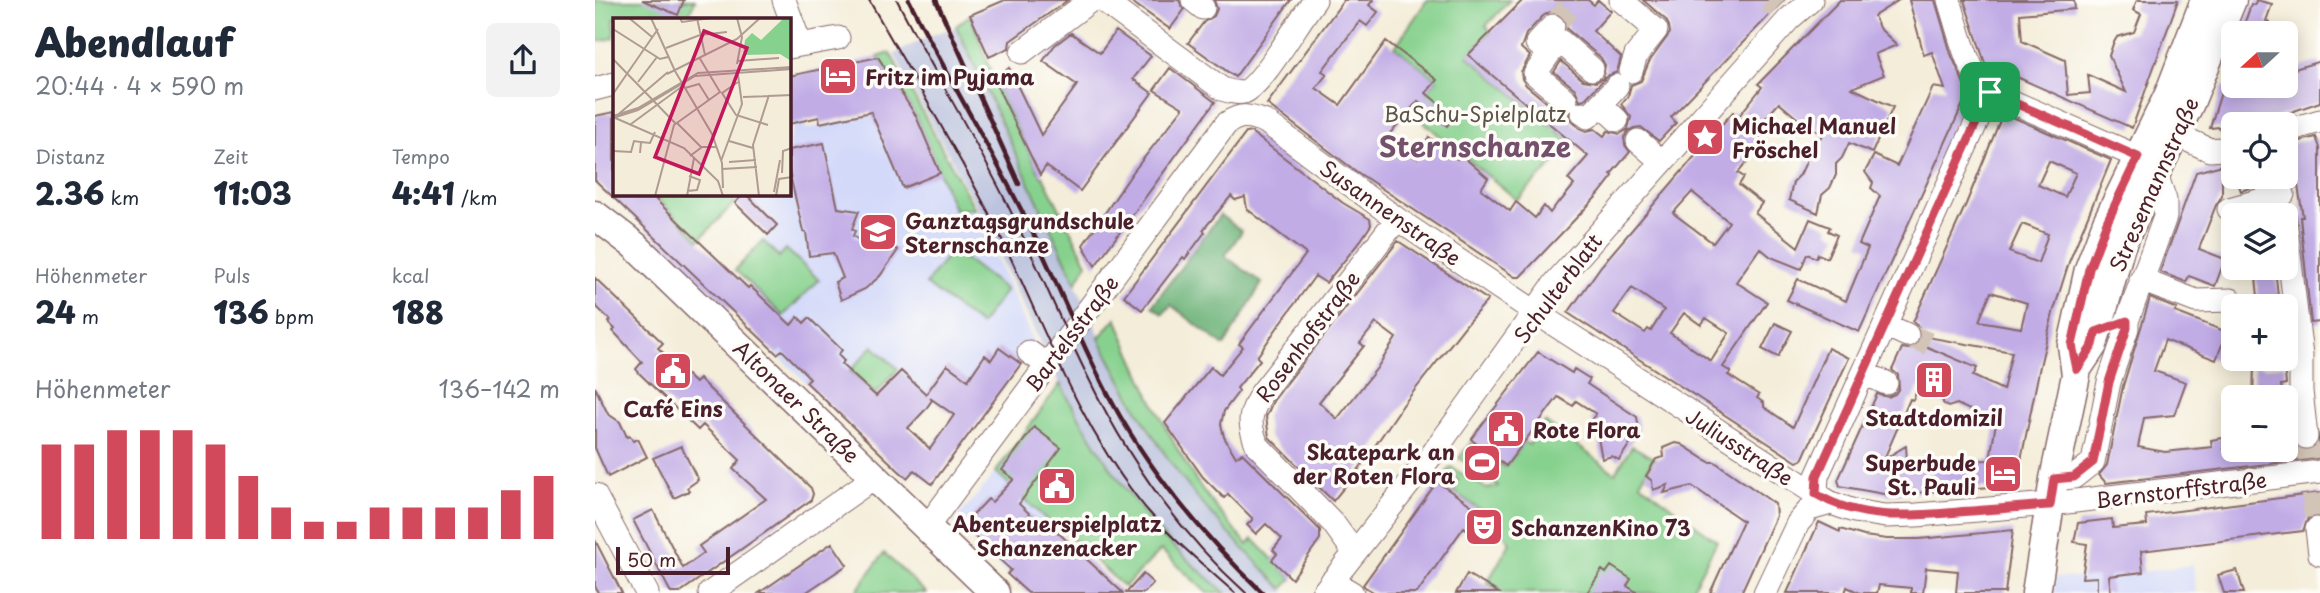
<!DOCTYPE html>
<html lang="de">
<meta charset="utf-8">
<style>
body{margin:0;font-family:"Playpen Sans",sans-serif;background:#f2f2f3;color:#1f2937;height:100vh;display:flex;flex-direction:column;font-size:26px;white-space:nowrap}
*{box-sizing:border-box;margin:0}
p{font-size:23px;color:#747a83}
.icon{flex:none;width:38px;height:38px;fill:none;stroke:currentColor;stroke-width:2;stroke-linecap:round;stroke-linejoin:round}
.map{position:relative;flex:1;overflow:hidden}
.details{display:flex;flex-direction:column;background:#fff;width:595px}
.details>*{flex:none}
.needle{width:46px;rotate:249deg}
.fabs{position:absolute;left:1626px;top:21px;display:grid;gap:14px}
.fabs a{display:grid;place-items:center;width:77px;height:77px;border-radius:10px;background:#fff;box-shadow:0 4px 18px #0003;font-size:35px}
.scale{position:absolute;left:21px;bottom:18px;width:114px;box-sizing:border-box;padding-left:7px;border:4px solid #4a1f2b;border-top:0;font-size:19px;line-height:24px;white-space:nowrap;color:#4a1f2b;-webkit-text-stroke:5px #fdfcf7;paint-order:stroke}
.pin{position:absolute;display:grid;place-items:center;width:60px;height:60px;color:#fff;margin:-30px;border-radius:14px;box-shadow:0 4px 10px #0006}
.round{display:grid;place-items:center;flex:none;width:74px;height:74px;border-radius:10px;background:#f2f2f3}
.overview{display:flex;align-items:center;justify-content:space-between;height:119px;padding:0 35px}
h1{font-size:38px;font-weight:800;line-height:52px}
.stats{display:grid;grid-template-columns:repeat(3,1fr);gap:10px;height:119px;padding:7px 35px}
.stats div{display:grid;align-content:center}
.stats b{font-size:30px;font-weight:800}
.stats small{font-size:19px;font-weight:400}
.stats p{font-size:19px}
.chart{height:196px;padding:14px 35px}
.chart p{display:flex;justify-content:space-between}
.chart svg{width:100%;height:126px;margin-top:7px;stroke:#d1495b;stroke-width:6}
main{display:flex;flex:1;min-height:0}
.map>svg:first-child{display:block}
</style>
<main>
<section class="details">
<div class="overview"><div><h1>Abendlauf</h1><p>20:44 · 4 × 590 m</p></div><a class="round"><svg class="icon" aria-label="share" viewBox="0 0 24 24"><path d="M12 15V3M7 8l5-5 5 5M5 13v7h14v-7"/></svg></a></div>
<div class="stats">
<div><p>Distanz</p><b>2.36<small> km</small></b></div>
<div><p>Zeit</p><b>11:03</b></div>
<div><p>Tempo</p><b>4:41<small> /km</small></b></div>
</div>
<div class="stats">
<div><p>Höhenmeter</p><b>24<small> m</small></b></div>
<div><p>Puls</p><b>136<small> bpm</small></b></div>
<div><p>kcal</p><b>188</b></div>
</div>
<div class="chart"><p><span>Höhenmeter</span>136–142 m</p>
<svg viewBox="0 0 160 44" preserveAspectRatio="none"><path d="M5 44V11M15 44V11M25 44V6M35 44V6M45 44V6M55 44V11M65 44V22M75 44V33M85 44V38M95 44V38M105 44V33M115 44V33M125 44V33M135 44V33M145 44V27M155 44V22"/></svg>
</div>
</section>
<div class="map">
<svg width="1725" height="593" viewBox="0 0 1725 593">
<rect width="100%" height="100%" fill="#fdfcf7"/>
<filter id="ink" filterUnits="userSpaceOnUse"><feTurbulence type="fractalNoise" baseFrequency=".0143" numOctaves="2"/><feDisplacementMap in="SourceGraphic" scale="14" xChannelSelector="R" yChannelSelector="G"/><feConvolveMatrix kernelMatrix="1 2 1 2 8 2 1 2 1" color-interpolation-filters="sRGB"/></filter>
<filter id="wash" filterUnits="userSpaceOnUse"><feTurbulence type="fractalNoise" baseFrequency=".00686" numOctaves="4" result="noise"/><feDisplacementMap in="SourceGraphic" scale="28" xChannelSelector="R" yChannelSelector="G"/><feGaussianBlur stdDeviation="1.57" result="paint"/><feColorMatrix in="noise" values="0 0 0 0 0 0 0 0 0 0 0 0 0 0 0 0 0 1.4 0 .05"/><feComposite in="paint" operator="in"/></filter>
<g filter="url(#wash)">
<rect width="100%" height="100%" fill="#f4edd9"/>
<path fill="#d3d9f9" d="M194 75H200L211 129 289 113 345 173 359 209H380L440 345 426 364 404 348 396 359 389 355 381 367 386 372 377 383 352 364 331 393 278 345 228 398 166 340 224 280 192 249 185 256 168 240 183 224 151 194H194V141L199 127 194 103Z
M401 472 457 525 412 574 358 523Z
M1598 565 1601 593H1459L1461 577 1484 578 1524 575Z"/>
<path fill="#bcc3de" d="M360 27 534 398 613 510 692 593H627L552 521 512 469 465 385 379 201 299 54 337 35Z"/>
<path fill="#87d18e" stroke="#68785c" stroke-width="2" d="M0 0H100L92 19H19V38L0 42Z
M832 0H915L891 26 896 32 873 56 978 144 922 200 815 111 842 80 800 47Z
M375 15 399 80 445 175 448 176 492 263 481 283 361 26Z
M295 53 380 209H359L321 116 283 57Z
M68 194H132L140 202 104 240 63 199Z
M168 241 184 257 191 249 224 280 188 316 140 270Z
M357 249 411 290 385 325 331 284Z
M521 318C542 369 565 421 594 469 610 496 632 521 653 545L658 539 697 579 688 589C652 552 614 515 583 473 552 430 528 385 504 338Z
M278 346 303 369 280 394 255 371Z
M465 384C497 441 530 495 575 543 592 561 612 577 631 593H612L566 550 529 587 460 523 457 525 401 472Z
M950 422 1020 473 1037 446 1059 458 1045 483 1122 541 1095 593H908L892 583 915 543 902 522 857 490 863 480 852 472 856 467 892 489 903 486 864 458 876 442 910 467 929 442 934 445Z
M289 553 331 593H260Z"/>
<path fill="#6db379" stroke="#5c6952" stroke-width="2" d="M625 215 647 231 630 256 667 283 629 346 576 305 568 314 557 306Z"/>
<g id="blocks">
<path fill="#c1ace6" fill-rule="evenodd" d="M47 0H89L83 15Z
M410 0H473L415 41 414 48 394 57 375 15Z
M534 0H584L589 10 575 29Z
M619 0H696L640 77 593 43 609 22 619 16 622 9Z
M749 0H778L774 5 783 12 772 26 765 21 727 71 732 74 721 88 745 105 791 41 842 80 831 93 859 116 852 126 823 101 790 139 822 158 834 137 862 159 865 154 893 178 886 189 915 211 921 202 940 218 949 206 955 213 964 201 965 202 979 185 973 179 993 156 873 55 928 0H993L999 5 1003 0 1016 11 998 31 1026 57 1022 72 1012 76 990 99 985 100 980 89 959 72 966 61 988 80 1001 82 1008 78 1010 65 1006 58 972 29 971 21 967 15 955 12 948 16 931 34 926 48 935 56 926 72 927 79 931 85 962 111 974 113 975 119 984 128 991 131 1000 129 1009 136 1013 131 1025 134 1033 129 1036 117 1026 104 1033 96 1036 85 1046 81 1054 62 1075 33 1074 26 1071 20 1048 0H1189L1076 117 1081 123 1064 141 1046 127 1039 128 1033 131 1029 138 1030 145 1035 152 1016 174 1018 176 1004 194 925 277H920L762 172 672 104Z
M1245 0H1304L1279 16 1284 28 1302 45 1280 54 1289 75 1257 88 1298 107 1277 153 1254 143 1247 158 1241 164V175L1235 188 1227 195 1223 213 1194 200 1198 182 1205 175 1211 162V151L1229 134 1210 125 1184 103 1159 131 1169 141 1143 173 1149 177 1144 185 1167 203 1160 213 1203 247 1215 219 1235 227 1233 231 1242 235 1232 258 1223 254 1221 258 1212 254 1206 269 1176 257 1165 248 1141 282 1172 302 1128 367 1136 372 1133 375 1164 395 1162 398 1169 403V407L1198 427 1233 348 1254 358 1207 460 1202 462 973 313 1006 266 1129 122 1138 112 1143 117 1167 87 1163 84ZM1097 192 1134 222 1118 243 1078 213ZM1037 288 1069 310 1056 331 1053 329 1050 333 1019 313ZM1089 313 1106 325 1111 318 1134 333 1116 361 1075 333Z
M1314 0H1340L1356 54 1373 93 1264 332 1192 300 1203 279 1251 301 1273 248 1264 244 1285 196 1276 188 1278 183 1270 172 1279 155 1302 166 1338 87 1350 89 1337 52 1329 55Z
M1369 0H1479L1480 9 1425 14 1427 41 1470 60 1473 95 1495 93 1493 75 1531 92 1514 56 1518 44 1522 37 1539 32 1546 14 1538 10 1542 0H1583L1537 128 1390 63Z
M1661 0 1677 4 1671 21 1675 23 1672 33H1646L1656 5H1660Z
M521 31 556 56 538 79 557 93 485 191 451 166 445 175 399 80 414 68 446 135 482 85 448 61 460 45 476 33 505 53Z
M283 57 321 116 345 173 308 188 276 112 225 123 224 117 194 124V76Z
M1725 61V102L1661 124H1638L1626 132 1624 127 1615 128 1628 86H1690V72Z
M575 68 620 102 500 266 488 245 538 172 588 108 559 90Z
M19 112V194H66L61 200 136 272 153 288 155 286 196 325 203 317 209 323 214 318 247 350 243 355 249 361 246 364 281 396 306 371 331 394 352 365 373 380 390 355 396 360 404 348 426 364 337 484 319 470 312 478 303 470 211 382 215 378 187 350 182 354 0 180V116ZM335 398 359 415 335 449 313 428 330 410 337 400Z
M1408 113 1516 160 1474 262 1458 313 1445 366 1421 485 1294 495 1245 486 1243 480 1282 394 1293 397 1300 394 1304 388 1303 375 1297 370 1307 348 1314 349 1323 343 1382 368 1378 376 1408 390 1417 352 1326 336 1324 327 1318 322 1371 204ZM1454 161 1481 173 1470 197 1443 185ZM1427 224 1453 234 1443 263 1414 252ZM1396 292 1432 303 1426 328 1384 321ZM1324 386 1348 397V403L1353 407 1362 404 1401 422 1395 460 1312 462 1311 446 1289 459 1315 399 1318 400Z
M656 132 748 203 775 219 776 225 766 240 731 283 720 276 682 328 662 357 665 360 642 388 644 391 629 411 626 424 629 437 641 457 647 453 725 530V539L697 579 677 560 682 554 678 550 687 539 671 524 661 534 652 525 658 519 633 494 629 498 608 477 570 423 616 367 625 375 648 347 644 344 711 254 652 209 650 197 640 200 636 196 608 230 610 232 590 259 588 257 547 310 529 296 651 133Z
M1721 137 1725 148V322L1716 323 1705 217H1708L1701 173 1690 177V145Z
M229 143 243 208 264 211 257 229 260 231 258 236 281 250 285 242 303 250 285 276 270 289 246 300 240 282 248 278 238 253 214 256 211 232 208 231 194 171V150Z
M1627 165V196L1621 205 1604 249 1630 259 1620 286 1594 276 1591 282 1565 272 1601 172Z
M1641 177H1681V179L1646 191Z
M148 194H151L182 225 173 235 140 203Z
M803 241 893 300 874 321 808 405 764 469 738 501 674 437 671 417 678 401ZM781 323 801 338 782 368 742 419 724 402 769 346 765 343Z
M1660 268H1680L1684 306H1664Z
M0 278 68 343 63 348 100 383 104 379 216 488 218 494 216 500 84 593H76L38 520 58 510 88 568 109 553 104 546 171 499 138 469 145 460 108 425 103 430 45 374 41 369 47 362 18 331 20 329 13 322 15 320 0 305Z
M1555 298 1582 309 1580 312 1632 332 1621 360 1570 340 1559 371 1591 382 1579 415 1549 418 1543 447 1570 452 1617 447 1616 440 1628 438 1629 450H1690V428L1696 427 1699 445 1705 449 1712 451 1719 449 1723 443 1725 432V458L1511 483 1504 475 1512 465 1528 386Z
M1180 323 1197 331 1183 357 1167 349Z
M943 352 977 373 979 369 995 379 992 384 1042 417 1044 430 1024 460 1017 456 1007 459 1003 438 1018 435 996 420 1001 414 981 401 978 406 963 397 911 466 903 460 901 462 882 448 884 446 876 439Z
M1689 365 1691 384 1686 385 1688 397H1658L1659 366 1672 368Z
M0 387 13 414 25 422 32 437 35 436 38 441 43 439 52 457 13 477 0 448Z
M439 427 466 448 424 504 452 530 456 526 528 593H433L412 574 416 570 368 526 393 499 397 502 419 479 407 470Z
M1080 443 1086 444 1114 462H1120L1180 504 1181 516 1146 593H1115L1148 521 1097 486 1069 493 1073 485 1058 490 1057 481 1051 476 1061 459 1069 457 1068 448Z
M86 446 103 480 92 488 94 491 79 498 58 458Z
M842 482 895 518 892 522 897 526 887 541 869 527 822 593H780L770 587 768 585Z
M1725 493V516L1713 518 1708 531 1546 551 1548 572 1514 576 1516 593H1502V577L1487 578 1492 544 1479 542 1483 523 1517 519 1518 528 1552 525 1551 515Z
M1224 522 1245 532V529L1269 536 1292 539H1324L1418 530 1410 593H1361L1363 571 1331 568 1328 593H1316V588L1284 585 1282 593H1265L1252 587 1250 593H1192Z
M0 540 21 581 27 593H3L0 586Z
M237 543 252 565 210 593H164Z
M1016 566 1036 579 1032 586 1043 593H992L1007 570 1011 573Z
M1642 570 1649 593H1629L1623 575Z
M548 574 558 583 549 593H531Z
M872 574 904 593H861Z"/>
</g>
</g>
<g filter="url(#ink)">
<use href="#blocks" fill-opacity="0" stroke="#866768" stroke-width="2"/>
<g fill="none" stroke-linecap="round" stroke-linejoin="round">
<path stroke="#d2c4b6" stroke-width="23" stroke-dasharray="23 11" stroke-linecap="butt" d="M1173 0 1182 8
M958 26 981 0
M1312 335 1342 347
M1711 437 1714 459
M1718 494 1722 529"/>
<defs>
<path id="minor" d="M189 0 205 44
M507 0 627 89C633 91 642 94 649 92 667 86 705 18 720 0
M598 0 608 8
M1026 0 1061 30 1041 55 1036 71
M1354 0C1363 27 1372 75 1395 92L1543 157 1550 172
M958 26 942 43 954 54 940 74 971 100
M194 47 243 38
M427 52 496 0
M954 54 965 41 997 69
M0 89 19 84
M1005 104 1022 120
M988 113 993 117 1022 86
M1566 128 1615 150 1638 148
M1690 131 1725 121
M1043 141 1067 162
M1634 209 1688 194
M1690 220 1706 356V391L1711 437
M1546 280 1601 301 1636 300
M1290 325 1312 335
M434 352 452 365
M1269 373 1291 383
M1459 479 1479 477 1498 462 1514 382 1532 328V321L1570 217V200L1561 174
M1221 494 1222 476 1395 92
M0 495 52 593
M332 527 631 124C646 113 655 116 671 122L802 219 940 312 1221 494 1236 503 1259 511 1290 516 1322 515 1455 504 1725 472
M1722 529 1725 554
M759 552 738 523 662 445C653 422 654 415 666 394L802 219
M737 581 757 593
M115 593 266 487 277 474
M728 593 839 452 961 282 1194 19 1216 0
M1170 593 1203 523 1215 509 1236 503"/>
<path id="major" d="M0 215 39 245 400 593
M1482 369 1498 345 1526 245 1595 103 1637 0
M1441 593 1459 479 1481 375 1477 345 1494 269 1512 222 1574 94 1610 0"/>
</defs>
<use href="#minor" stroke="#866768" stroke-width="25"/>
<use href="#major" stroke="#866768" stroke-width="31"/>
<use href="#minor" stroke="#fff" stroke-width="23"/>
<use href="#major" stroke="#fff" stroke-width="28"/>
<path stroke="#4a1f2b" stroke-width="2" d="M274 0C316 74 360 147 399 223 445 315 478 414 541 496 569 533 605 562 640 593
M302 0C339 73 383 142 418 216 444 268 466 323 492 375 531 456 584 533 651 593"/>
<path stroke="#4a1f2b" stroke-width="4.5" d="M314 0C352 76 396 149 434 225 463 283 486 345 517 402 557 475 608 536 668 593
M341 0 424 184"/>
</g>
</g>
<g fill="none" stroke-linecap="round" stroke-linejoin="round" filter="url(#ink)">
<defs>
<path id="route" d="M1395 92 1543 157 1512 222 1494 269 1477 345 1482 369 1498 345 1501 332 1532 321V328L1514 382 1498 462 1479 477 1459 479 1455 505C1425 507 1394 510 1363 512 1314 516 1266 521 1221 494L1222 476Z"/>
</defs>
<use href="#route" stroke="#fff" stroke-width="14"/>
<use href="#route" stroke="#d1495b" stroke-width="9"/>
</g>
<defs>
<symbol id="hotel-square" viewBox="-11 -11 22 22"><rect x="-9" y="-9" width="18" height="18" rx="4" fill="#d1495b" stroke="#fdfcf7"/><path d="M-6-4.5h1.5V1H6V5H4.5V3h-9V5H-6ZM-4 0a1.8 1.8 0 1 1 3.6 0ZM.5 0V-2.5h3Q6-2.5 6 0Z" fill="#fff"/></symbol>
<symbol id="sight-square" viewBox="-11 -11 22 22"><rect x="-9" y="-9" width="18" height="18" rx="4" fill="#d1495b" stroke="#fdfcf7"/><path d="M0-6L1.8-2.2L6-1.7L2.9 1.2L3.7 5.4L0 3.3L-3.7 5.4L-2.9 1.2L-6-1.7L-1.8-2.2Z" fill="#fff"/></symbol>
<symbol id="school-square" viewBox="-11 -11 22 22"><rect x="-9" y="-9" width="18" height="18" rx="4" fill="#d1495b" stroke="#fdfcf7"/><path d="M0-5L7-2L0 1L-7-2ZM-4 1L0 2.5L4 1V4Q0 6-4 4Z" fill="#fff"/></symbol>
<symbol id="civic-square" viewBox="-11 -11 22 22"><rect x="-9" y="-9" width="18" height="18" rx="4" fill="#d1495b" stroke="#fdfcf7"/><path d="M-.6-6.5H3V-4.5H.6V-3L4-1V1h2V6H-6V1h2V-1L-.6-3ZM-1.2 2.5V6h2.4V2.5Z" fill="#fff"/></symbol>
<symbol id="building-square" viewBox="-11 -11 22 22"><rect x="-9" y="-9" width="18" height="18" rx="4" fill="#d1495b" stroke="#fdfcf7"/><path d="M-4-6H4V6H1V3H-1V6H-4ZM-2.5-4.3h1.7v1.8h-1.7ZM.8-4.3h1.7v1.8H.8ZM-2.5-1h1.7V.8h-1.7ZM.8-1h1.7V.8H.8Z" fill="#fff"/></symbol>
<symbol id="stadium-square" viewBox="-11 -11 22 22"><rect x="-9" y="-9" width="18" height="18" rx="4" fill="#d1495b" stroke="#fdfcf7"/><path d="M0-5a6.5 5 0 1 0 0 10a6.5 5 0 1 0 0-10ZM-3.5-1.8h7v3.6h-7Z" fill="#fff"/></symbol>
<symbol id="theatre-square" viewBox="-11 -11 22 22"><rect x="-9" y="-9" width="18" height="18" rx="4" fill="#d1495b" stroke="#fdfcf7"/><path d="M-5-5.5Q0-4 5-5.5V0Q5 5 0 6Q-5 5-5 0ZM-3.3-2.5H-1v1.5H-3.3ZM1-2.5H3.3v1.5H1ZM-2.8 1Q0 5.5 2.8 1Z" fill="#fff"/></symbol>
</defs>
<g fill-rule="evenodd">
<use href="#hotel-square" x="221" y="54" width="44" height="44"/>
<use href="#sight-square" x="1088" y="115" width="44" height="44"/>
<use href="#school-square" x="261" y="210" width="44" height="44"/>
<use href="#civic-square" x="56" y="349" width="44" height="44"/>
<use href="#building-square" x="1317" y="358" width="44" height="44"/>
<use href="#civic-square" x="889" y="407" width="44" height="44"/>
<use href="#stadium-square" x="865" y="441" width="44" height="44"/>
<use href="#hotel-square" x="1386" y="452" width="44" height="44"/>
<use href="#civic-square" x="440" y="464" width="44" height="44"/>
<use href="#theatre-square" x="867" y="505" width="44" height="44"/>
</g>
<g text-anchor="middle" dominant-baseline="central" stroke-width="7" stroke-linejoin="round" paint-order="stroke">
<g font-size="21" font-weight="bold" fill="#4a1f2b" stroke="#fdfcf7" text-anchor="start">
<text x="270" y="76">Fritz im Pyjama</text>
<text x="1137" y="125">Michael Manuel<tspan x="1137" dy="24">Fröschel</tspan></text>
<text x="310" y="220">Ganztagsgrundschule<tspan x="310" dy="24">Sternschanze</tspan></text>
<text x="78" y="408" text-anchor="middle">Café Eins</text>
<text x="1339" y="417" text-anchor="middle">Stadtdomizil</text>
<text x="938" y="429">Rote Flora</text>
<text x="860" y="451" text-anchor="end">Skatepark an<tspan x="860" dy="24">der Roten Flora</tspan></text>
<text x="1381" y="462" text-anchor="end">Superbude<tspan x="1381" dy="24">St. Pauli</tspan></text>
<text x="462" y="523" text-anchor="middle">Abenteuerspielplatz<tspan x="462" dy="24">Schanzenacker</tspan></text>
<text x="916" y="527">SchanzenKino 73</text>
</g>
<g font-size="21" fill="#5c5449" stroke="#fdfcf7">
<text x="880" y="113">BaSchu-Spielplatz</text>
</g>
<g font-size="21" fill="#4a1f2b" stroke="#fdfcf7">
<text transform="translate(1558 184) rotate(-66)">Stresemannstraße</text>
<text transform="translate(796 212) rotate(35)">Susannenstraße</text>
<text transform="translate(962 288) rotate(-53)">Schulterblatt</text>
<text transform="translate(476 333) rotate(-53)">Bartelsstraße</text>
<text transform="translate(712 336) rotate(-53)">Rosenhofstraße</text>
<text transform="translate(202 401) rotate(44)">Altonaer Straße</text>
<text transform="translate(1145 446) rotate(33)">Juliusstraße</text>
<text transform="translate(1586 489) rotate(-7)">Bernstorffstraße</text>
</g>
<g font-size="28" font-weight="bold" fill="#74506c" stroke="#fdfcf7">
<text x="880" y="145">Sternschanze</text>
</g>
</g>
<g transform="translate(18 18)">
<rect width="178" height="178" fill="#f4edd9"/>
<path d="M171 0H178V43L167 36 130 37 132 22 139 15 148 22Z" fill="#87d18e"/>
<path fill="none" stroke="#b09b93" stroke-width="2" d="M16 0 39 19M38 0 62 53 99 116 109 145 110 170M67 0 69 4 98 0M84 0 92 37M124 0 129 19 124 46M0 11 47 41 55 39M53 30 87 17 114 14M0 41 63 106M125 43 166 40M54 56 124 21 147 0M25 64 44 39M125 64 109 75 123 97 155 107M72 70 86 66 96 82M0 76 45 11M130 79 179 77M0 98 25 90 85 55 179 49M0 99 71 130 105 163 110 178M0 100 25 92 82 58 179 51M1 100 55 54M64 105 88 129M18 106 71 67M116 123 140 130M28 124 37 125 42 114M0 133 18 134 21 123 28 124 27 135M77 138 89 129H104M108 143 129 86 125 57M116 144 143 142M109 151 144 149M169 155 170 133 179 130M74 173 84 172 87 162 76 158M161 174 167 142M42 178 61 107 107 74 86 39M74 178 81 140M138 178H172M146 178 140 127 156 77M163 178 166 161 179 159"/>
<path fill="#c2185b" fill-opacity="0.15" stroke="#c2185b" stroke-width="3.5" d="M91 13 134 30 86 156 42 139Z"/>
<rect width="178" height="178" fill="none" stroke="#4a1f2b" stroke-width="3.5"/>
</g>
</svg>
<div class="fabs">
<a><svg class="needle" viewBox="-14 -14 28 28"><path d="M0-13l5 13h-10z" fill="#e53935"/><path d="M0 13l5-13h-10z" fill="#747a83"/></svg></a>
<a><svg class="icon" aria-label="locate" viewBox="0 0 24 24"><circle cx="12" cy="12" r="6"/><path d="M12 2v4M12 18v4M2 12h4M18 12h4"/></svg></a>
<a><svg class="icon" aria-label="layers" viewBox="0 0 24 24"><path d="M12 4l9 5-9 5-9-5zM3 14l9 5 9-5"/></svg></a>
<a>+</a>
<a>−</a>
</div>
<div class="scale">50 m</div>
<div class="pin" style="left:1395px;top:92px;background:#1e9e55"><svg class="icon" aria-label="arrive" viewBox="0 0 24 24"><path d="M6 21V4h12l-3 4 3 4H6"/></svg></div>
</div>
</main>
